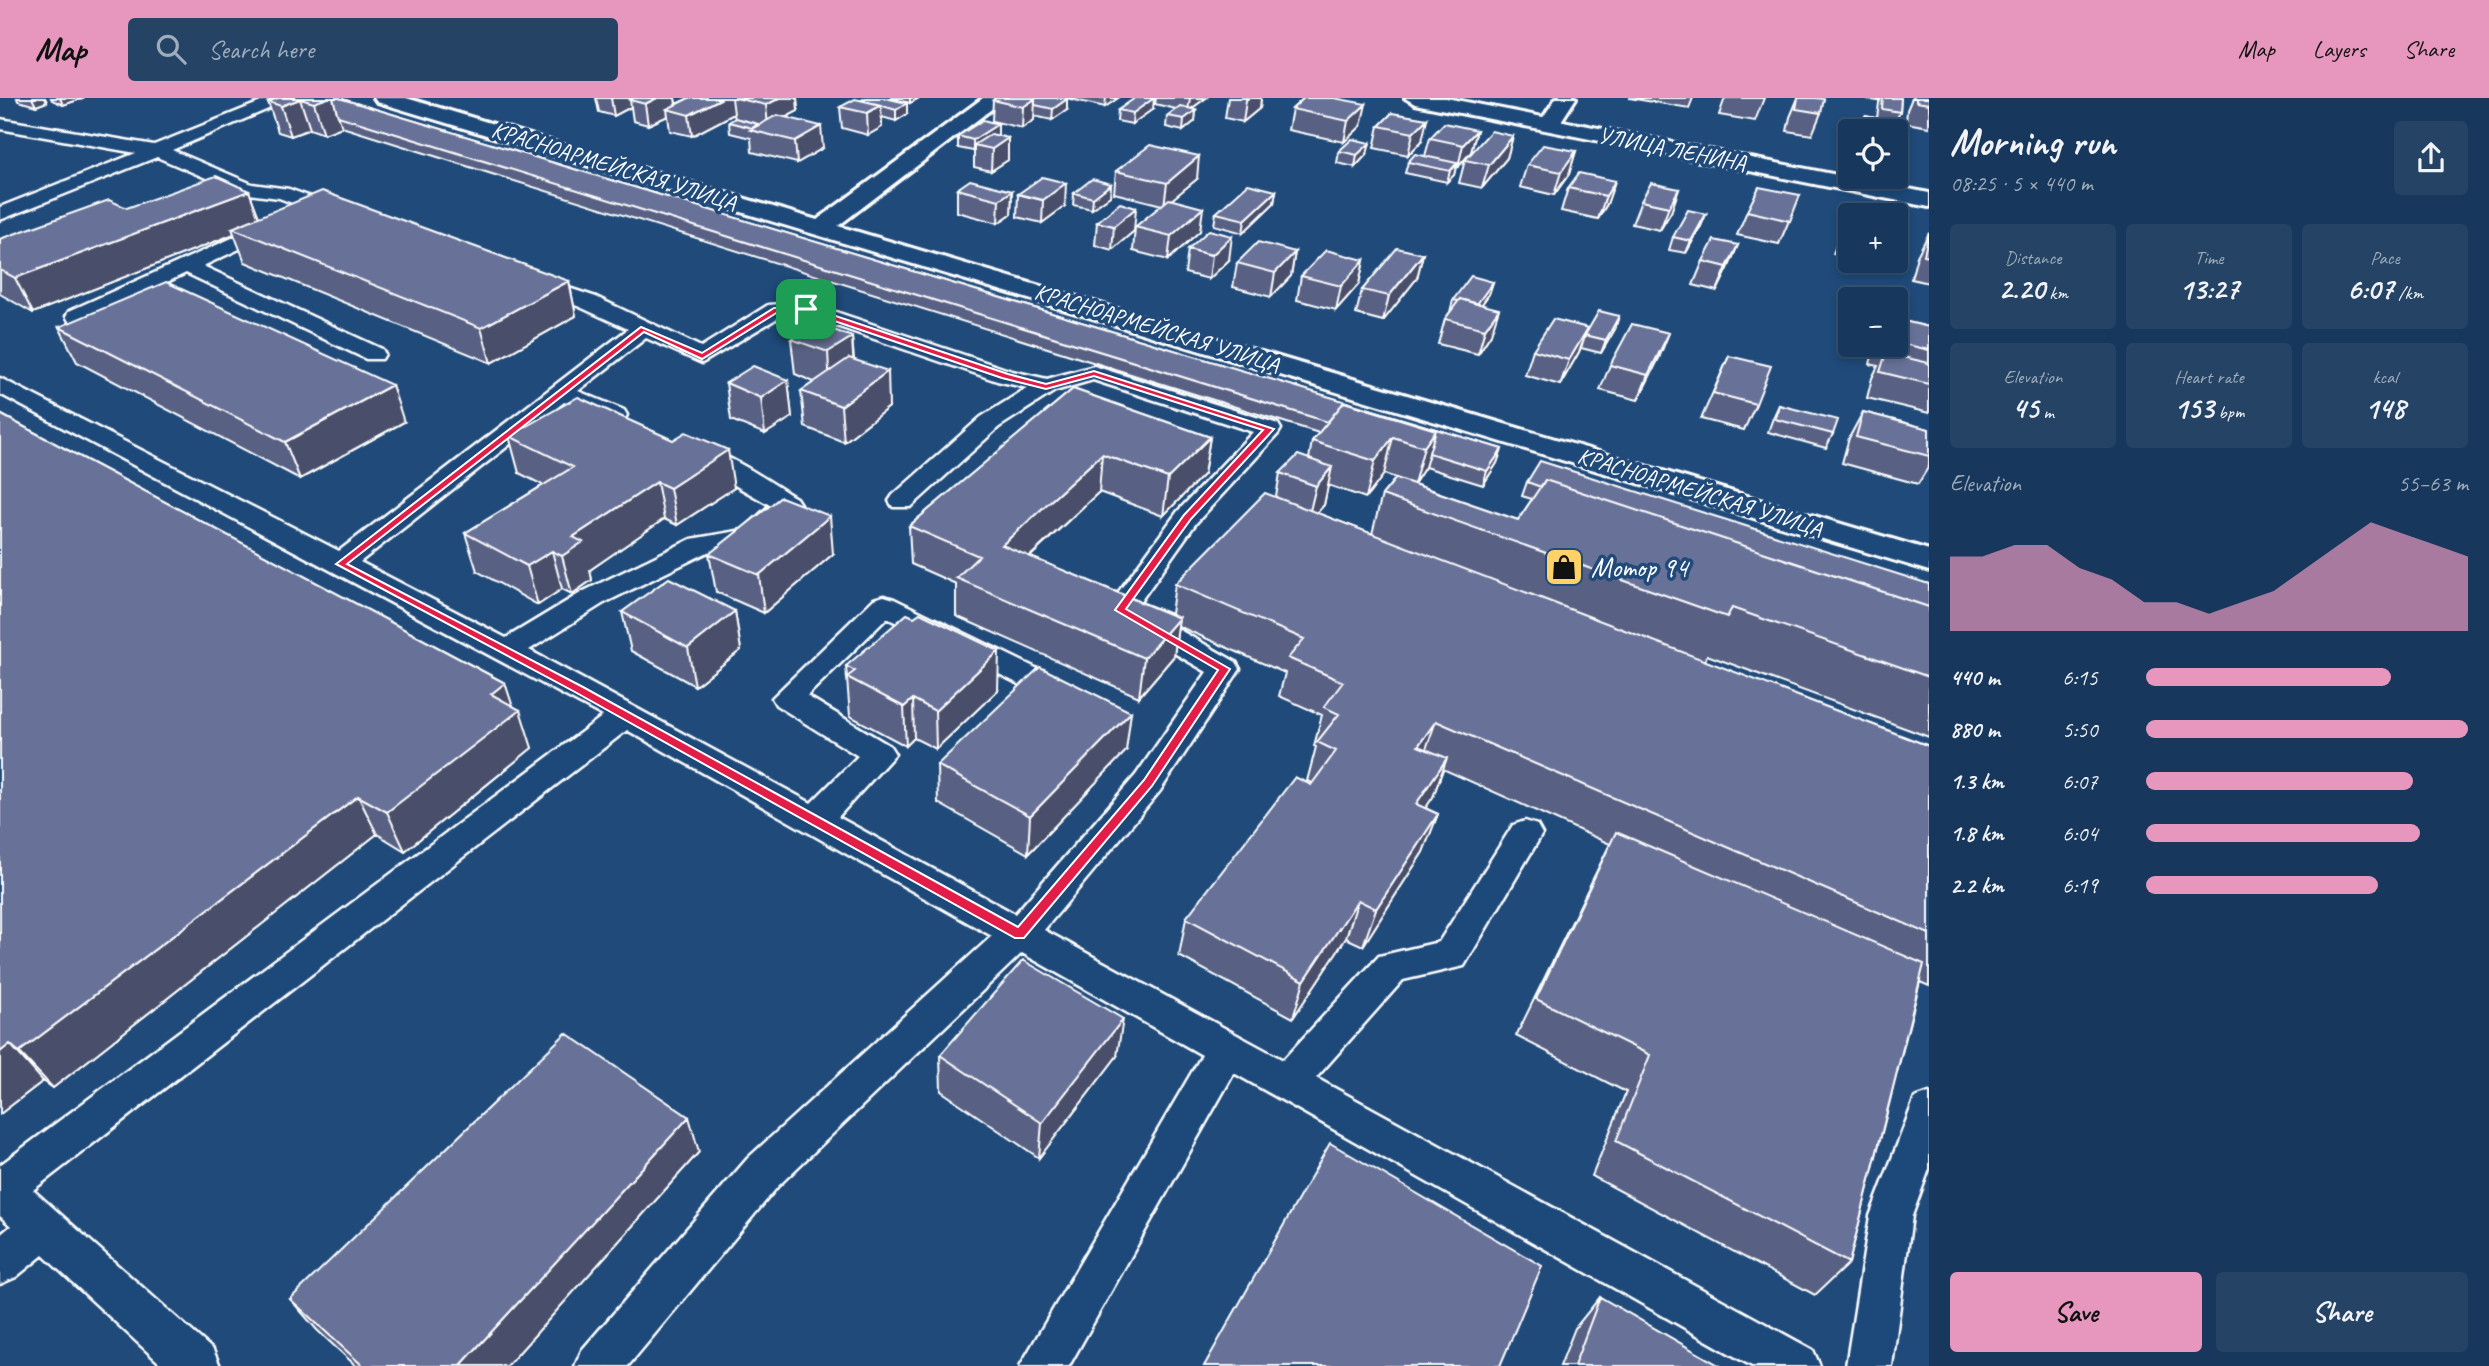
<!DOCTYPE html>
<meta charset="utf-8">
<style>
body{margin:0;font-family:Caveat,sans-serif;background:#244365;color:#f1f3f6;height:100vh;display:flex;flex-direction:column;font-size:26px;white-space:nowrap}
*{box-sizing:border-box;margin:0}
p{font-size:23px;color:#9eacbb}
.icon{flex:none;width:38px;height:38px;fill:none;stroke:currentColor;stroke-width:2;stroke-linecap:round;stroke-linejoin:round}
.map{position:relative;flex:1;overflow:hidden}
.sheet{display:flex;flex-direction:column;background:#17385c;width:560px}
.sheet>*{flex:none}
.buttons{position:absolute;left:1838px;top:21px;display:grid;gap:14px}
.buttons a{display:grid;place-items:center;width:70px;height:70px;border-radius:7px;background:#17385c;box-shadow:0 4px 10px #0003,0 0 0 2px #365272;font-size:35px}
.pin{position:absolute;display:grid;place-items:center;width:60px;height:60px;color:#fff;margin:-30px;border-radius:14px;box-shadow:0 4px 10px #0006}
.round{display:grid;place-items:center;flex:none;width:74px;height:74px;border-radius:7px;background:#244365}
.headline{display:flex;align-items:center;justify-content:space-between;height:119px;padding:0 21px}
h1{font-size:38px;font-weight:600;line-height:52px}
.figures{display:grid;grid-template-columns:repeat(3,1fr);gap:10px;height:119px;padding:7px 21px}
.figures div{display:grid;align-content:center;border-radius:7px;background:#244365;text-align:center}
.figures b{font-size:30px;font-weight:600}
.figures small{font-size:19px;font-weight:400}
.figures p{font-size:19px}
.chart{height:196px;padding:14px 21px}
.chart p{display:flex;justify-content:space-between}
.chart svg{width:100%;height:126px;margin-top:7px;fill:#e797bd;opacity:.7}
.cta{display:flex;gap:14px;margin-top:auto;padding:14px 21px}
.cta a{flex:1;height:80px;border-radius:7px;background:#e797bd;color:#111;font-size:28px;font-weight:600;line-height:80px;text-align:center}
.cta a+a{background:#244365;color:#f1f3f6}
ul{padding:0 21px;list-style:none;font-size:23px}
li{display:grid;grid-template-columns:112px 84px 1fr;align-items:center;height:52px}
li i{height:18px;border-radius:9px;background:#e797bd}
header{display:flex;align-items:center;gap:42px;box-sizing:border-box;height:98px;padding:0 35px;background:#e797bd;color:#111}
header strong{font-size:33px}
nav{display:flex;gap:38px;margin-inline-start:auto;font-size:24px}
.search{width:490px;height:63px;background:#244365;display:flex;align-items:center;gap:18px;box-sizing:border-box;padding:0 24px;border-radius:7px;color:#9eacbb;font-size:26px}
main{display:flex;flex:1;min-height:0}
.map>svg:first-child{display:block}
</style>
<header>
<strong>Map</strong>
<div class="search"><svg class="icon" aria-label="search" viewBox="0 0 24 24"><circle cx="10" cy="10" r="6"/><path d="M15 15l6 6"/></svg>Search here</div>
<nav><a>Map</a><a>Layers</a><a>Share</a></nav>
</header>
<main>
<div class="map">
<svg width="1929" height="1268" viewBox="0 0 1929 1268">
<rect width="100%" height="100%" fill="#1f4a7a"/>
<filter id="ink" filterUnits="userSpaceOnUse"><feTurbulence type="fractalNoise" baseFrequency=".0143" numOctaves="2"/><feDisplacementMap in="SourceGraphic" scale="14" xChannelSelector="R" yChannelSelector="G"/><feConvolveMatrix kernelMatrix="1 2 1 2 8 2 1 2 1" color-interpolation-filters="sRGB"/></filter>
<g filter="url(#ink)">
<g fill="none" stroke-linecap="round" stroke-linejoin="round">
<defs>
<path id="service" d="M271 0H294L172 52 252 86 289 91 349 113 352 117 349 121H335L279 100 241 95 157 59 0 122V109L136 55 0 31V21L154 47Z
M277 120 284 122 287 126 284 130 203 168 382 251 385 256 382 261H366L186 175 85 223H69L66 218 69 213Z
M532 178 596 199 701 249 768 207 806 204 1012 273 1047 281 1094 268 1278 326 1281 331 1278 336 1196 425 1137 508 1236 564 1240 571 1160 693 1044 832 1283 962 1379 858 1439 844 1513 727 1525 723 1537 727 1542 736 1464 868 1403 882 1316 980 1813 1252 1820 1268H1752L1234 975 1069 1268H1020L1202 957 1022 855 778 1088 628 1268H575L582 1252 748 1060 992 838 627 632 33 1092 213 1252 220 1268H163L43 1157 16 1179 0 1186V1137L11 1128 0 1118V1067L603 618 0 296V280L339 453 628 231 580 209 525 188 522 184ZM804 217 997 283 1027 290 981 319 893 397 889 403 893 409H911L999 329 1055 293 1093 282 1253 334 1178 413 1106 511 1110 518 1207 574 1136 677 1015 816 838 719 895 656 890 648 807 598 887 520 1057 605 1068 609 1079 605 1083 598 1079 591 894 501 884 498 874 501 772 600 776 607 858 658 811 705 529 552 604 505 708 454 761 445 800 406 796 400C772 386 712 342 685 349L682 354 685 359 770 407 743 432 691 441 584 493 506 540 360 464 564 304 606 322H624L627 317 624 312 578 293 646 240 702 265 781 218Z
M1929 995V1071L1912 1118 1892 1268H1846L1870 1118 1915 1000Z"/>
<path id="minor" d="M374 0H406L817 122 983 0H1006L838 128 1929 452V473L377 4Z
M1556 0H1576L1556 31H1542L1538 27Z"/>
<path id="secondary" d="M1405 0H1446L1929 95V109L1415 6Z"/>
</defs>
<use href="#service" stroke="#fff" stroke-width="5"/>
<use href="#minor" stroke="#fff" stroke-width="6"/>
<use href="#secondary" stroke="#fff" stroke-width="6"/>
<use href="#service" fill="#1f4a7a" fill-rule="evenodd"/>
<use href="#minor" fill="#1f4a7a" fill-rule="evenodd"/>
<use href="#secondary" fill="#1f4a7a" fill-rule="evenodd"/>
</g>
<path fill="#596183" stroke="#fff" stroke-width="2" fill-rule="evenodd" d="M17 0H45L47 4 36 8 18 3Z
M51 0H84L63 7 52 2Z
M269 0H339L1502 351 1497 365 1483 387 1425 369 1414 386 1518 422 1532 401 1522 398 1527 384 1929 486V639L1707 557 1705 563 1929 648V888L1920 884 1849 1165 1815 1197 1592 1078 1626 994 1516 938 1610 746 1443 671 1433 699 1425 710 1438 716 1423 754 1363 848 1346 840 1293 920 1179 858 1186 820 1312 685 1307 683 1316 649 1314 648 1322 617 1279 598 1285 575 1178 528 1174 558 1139 599 956 518V486L911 466 909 428 1073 291 1210 339 1204 376 1163 418 1099 394 1030 459 1171 516 1175 486 1276 399 1280 375 1309 361 1312 343 1319 335 342 29 324 36 310 31 291 38 278 34 268 4 270 3ZM1384 376 1396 380 1382 397 1372 436 1317 415 1324 407 1328 387 1366 400Z
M596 0H675L676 6 689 0H797L798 13 786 19 823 50 797 65 752 54 751 40 730 35 729 24 735 21 734 16 692 38 670 33 668 18 648 27 633 23 631 9 614 18 599 14Z
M866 0 907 16 896 23 882 19V29L868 37 842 30 840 9 862 2Z
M889 0H919L910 5Z
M996 0 1067 12 1052 22 1034 18V22L1022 30 992 23 993 2Z
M1066 0H1118L1105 9Z
M1156 0H1206L1191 11 1196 12 1195 23 1183 33 1166 29 1167 18 1176 11 1155 6Z
M1228 0H1261L1260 10 1243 24 1225 20Z
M1304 0 1361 28 1344 44 1288 32 1292 11Z
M1629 0H1693L1689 10Z
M1725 0H1764L1755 23 1719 17Z
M1798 0 1821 15 1812 37 1787 33 1790 19Z
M1860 0H1879L1878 3Z
M1881 0H1901L1900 14 1895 25 1880 23 1878 33H1859L1865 18 1877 20 1879 5Z
M1912 0H1929V29L1906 25 1907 12Z
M1153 11 1132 26 1117 23 1118 12Z
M1392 15 1422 43 1408 57 1374 50 1379 28Z
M998 26 997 38 1008 62 991 73 974 69V53H973L958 50V38Z
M1886 29 1909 33V43L1903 54 1895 53V33H1884Z
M1477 32 1471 54 1458 69 1456 68 1454 77 1447 84 1405 75 1408 64 1425 58 1430 40Z
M1513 38 1507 60 1482 90 1459 85 1465 62Z
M1339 53 1367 56 1355 69 1337 65Z
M1576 53 1569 76 1554 97 1520 89 1527 67Z
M1116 73 1197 81 1171 102 1200 133 1168 162 1133 153 1135 129 1162 107 1114 95Z
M1615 83 1607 106 1598 121 1561 113 1568 90Z
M1111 86 1110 98 1092 111 1073 107 1074 95Z
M957 91 1012 93 1011 116 998 125 957 114Z
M1679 91 1671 114 1660 132 1632 126 1641 103Z
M249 93 259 119 569 183 576 218 491 265 245 164 234 136 33 215 0 196V141L127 110Z
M1276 93 1274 105 1243 135 1214 127 1216 115Z
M1018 96 1065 108 1042 125 1017 119Z
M1800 97 1779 146 1737 137 1747 113Z
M1706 116 1701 128 1686 155 1669 152 1673 139Z
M1850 118V160L1833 156 1839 139Z
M1097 124 1134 133 1112 152 1095 147Z
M1929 135V185L1911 181 1917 158Z
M1738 147 1717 193 1693 187 1703 163Z
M1188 151 1229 162 1209 181 1185 175Z
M1295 154 1291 178 1271 199 1233 189 1237 165Z
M1423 156 1417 180 1383 223 1356 216 1362 192Z
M1364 162 1359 186 1336 212 1297 202 1301 178Z
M1862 163H1877L1876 166Z
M1493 184 1489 196 1481 207 1491 236 1478 256 1438 246 1445 221 1450 214 1453 202Z
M1895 221 1929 229V315L1867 300 1872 280 1878 268 1870 266 1875 247H1895Z
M59 229 404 324 300 381 77 264Z
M1588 230 1579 254 1560 287 1525 277 1533 252Z
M1615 231 1601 255 1581 250 1585 237Z
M852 239 854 261 889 309 844 344 805 329 801 293 814 284 795 276 791 241Z
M1729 258 1756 306 1744 332 1701 321Z
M1659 260 1638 302 1600 292 1610 267Z
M788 282 792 319 765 336 731 322 726 285Z
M1779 307 1833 336 1826 350 1768 334 1773 320Z
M1863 314 1929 331V368L1918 386 1842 365 1849 340Z
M0 316 505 585 512 608 532 650 405 753 377 736 53 990 43 983 0 1016Z
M509 338 734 390 677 427 664 421 590 472 592 482 572 496 562 491 538 507 477 473 465 435 543 387 519 375Z
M709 456H833L764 515 716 494Z
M735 513 741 552 695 588 631 553 622 514Z
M846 568 998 592 936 651 914 640 906 648 850 618Z
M1126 653 1028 756 938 705 937 667Z
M940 957 1117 958 1039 1060 941 993Z
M699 1054 507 1268H356L317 1232 290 1201Z
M1600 1199 1720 1268H1560L1575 1230Z"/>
<path fill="#494f6a" stroke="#fff" stroke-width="2" d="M32 0H45L47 4 36 8Z
M60 0H84L63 7Z
M306 0H335L336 11 342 29 324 36 314 5Z
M611 0H651L630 2 631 9 614 18Z
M657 0H675L677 13 667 11 668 18 648 27 645 6Z
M722 0H732L734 16 692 38 689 17Z
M780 0H797L798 13 768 29 766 7Z
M910 0H919L910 5Z
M1106 0H1118L1105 9Z
M1154 0 1153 11 1132 26 1133 15Z
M1190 0H1206L1188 13Z
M1249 0H1261L1260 10 1243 24 1246 2Z
M300 1 310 31 291 38 281 8Z
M1035 1 1034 22 1022 30 1023 9Z
M1067 1V12L1052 22 1053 11Z
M907 5V16L896 23V12Z
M1366 6 1361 28 1344 44 1348 23Z
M881 7 882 29 868 37 867 15Z
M1196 12 1195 23 1183 33 1184 21Z
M1427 21 1422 43 1408 57 1413 35Z
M998 26V37L981 48 974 47V53H973V42Z
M821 28 823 50 797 65 795 43Z
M1477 32 1471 54 1458 69 1463 47Z
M1513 38 1507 60 1482 90 1489 67Z
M1008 40V62L991 73 992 51Z
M1370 45 1367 56 1355 69 1357 57Z
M1576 53 1569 76 1554 97 1561 74Z
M1199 58 1197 81 1164 108 1167 85Z
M1457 65 1454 77 1447 84 1450 73Z
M1615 83 1607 106 1598 121 1606 98Z
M1066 85 1065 108 1042 125 1043 102Z
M1111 86 1110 98 1092 111 1093 100Z
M1679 91 1671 114 1660 132 1669 109Z
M249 93 261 126 232 130 234 136 33 215 15 180Z
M1012 93 1011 116 998 125 999 102Z
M1276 93 1274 105 1243 135 1245 122Z
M1136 110 1134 133 1112 152 1114 128Z
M1203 110 1200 133 1168 162 1171 138Z
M1706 116 1701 128 1686 155 1691 143Z
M1232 138 1229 162 1209 181 1212 157Z
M1738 147 1728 171 1717 193 1727 169Z
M1295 154 1291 178 1271 199 1275 175Z
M1423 156 1417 180 1383 223 1389 198Z
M1364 162 1359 186 1336 212 1341 188Z
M569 183 576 218 491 265 481 230Z
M1493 184 1489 196 1472 220 1475 207Z
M1499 211 1491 236 1478 256 1485 231Z
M1619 218 1615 231 1601 255 1606 242Z
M1588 230 1579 254 1560 287 1569 262Z
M1669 235 1659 260 1638 302 1648 277Z
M852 239 854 274 830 290 828 254Z
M888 273 889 309 844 344 841 308Z
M788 282 792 319 765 336 761 300Z
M392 287 404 324 300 381 285 344Z
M1436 332 1425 369 1414 386 1424 349Z
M1210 339 1204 376 1163 418 1168 380Z
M1393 339 1384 376 1366 400 1375 363Z
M1502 351 1497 365 1483 387 1487 373Z
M728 352 734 390 677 427 670 390Z
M1102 356 1099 394 1001 485 1002 447Z
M1332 369 1324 407 1307 425 1316 388Z
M657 384 664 421 590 472 592 482 572 496 562 458 573 439Z
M830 418 833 456 764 515 759 477Z
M552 453 562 491 538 507 527 468Z
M735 513 741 552 695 588 688 550Z
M1179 520 1174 558 1139 599 1144 560Z
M999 553 998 592 936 651 935 613Z
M505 585 515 615 520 612 532 650 405 753 387 714 491 596Z
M913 601 914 640 906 648 904 609Z
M1131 614 1126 653 1028 756 1030 718Z
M1436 623 1422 662 1418 648Z
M1447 660 1433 699 1402 745 1416 706Z
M358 698 377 736 53 990 19 954Z
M1438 716 1423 754 1363 848 1376 811Z
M1358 802 1346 840 1293 920 1304 883Z
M1123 921 1117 958 1039 1060 1042 1025Z
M10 946 43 983 0 1016V954Z
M689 1019 699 1054 507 1268H460Z"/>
<path fill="#687198" stroke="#fff" stroke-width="2" d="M278 0H328L314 5 300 1 281 8 268 4Z
M333 0H339L1502 351 1487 373 1429 355 1436 332 1344 304 1328 324 338 18Z
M634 0H657L645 6 630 2Z
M689 0H722L689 17 667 11Z
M735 0H780L766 7Z
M866 0H885L907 5 896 12 862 2Z
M996 0H1032L1035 1 1023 9 993 2Z
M1032 0H1063L1067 1 1053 11 1035 7V1Z
M1135 0H1154L1133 15 1118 12Z
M1304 0H1334L1366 6 1348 23 1292 11Z
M1798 0H1815L1824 1 1821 15 1796 11Z
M1883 0H1901L1900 14 1882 11Z
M1916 0H1929V6L1916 4Z
M855 1 881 7 867 15 840 9Z
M1180 8 1196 12 1184 21 1167 18Z
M1392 15 1427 21 1413 35 1379 28Z
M777 17 821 28 795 43 750 32Z
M1865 18 1880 21 1879 31 1863 28Z
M735 20 758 26 752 30 729 24Z
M983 22 998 26 973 42 958 38Z
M1444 25 1477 32 1463 47 1430 40Z
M1886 29 1909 33V43L1895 41V33H1885Z
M1491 33 1513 38 1489 67 1465 62Z
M991 36 1008 40 992 51 974 47Z
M1352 41 1370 45 1357 57 1339 53Z
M1150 47 1199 58 1167 85 1116 73Z
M1543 47 1576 53 1561 74 1527 67Z
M1415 56 1457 65 1450 73 1408 64Z
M1579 75 1615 83 1606 98 1568 90Z
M216 78 249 93 15 180 0 172V141L109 102 127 110Z
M1042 79 1066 85 1043 102 1018 96Z
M1092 81 1111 86 1093 100 1074 95Z
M970 82 1012 93 999 102 957 91Z
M1651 85 1679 91 1669 109 1641 103Z
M1248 86 1276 93 1245 122 1216 115Z
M1759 89 1800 97 1790 123 1747 113Z
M322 93 569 183 481 230 232 130Z
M1169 101 1203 110 1171 138 1135 129Z
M1120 105 1136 110 1114 128 1097 124Z
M1688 112 1706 116 1691 143 1673 139Z
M1850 118V134L1845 133Z
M1209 132 1232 138 1212 157 1188 151Z
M1929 135V158L1924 157Z
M1714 142 1738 147 1727 169 1703 163Z
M1258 144 1295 154 1275 175 1237 165Z
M1397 150 1423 156 1389 198 1362 192Z
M1326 152 1364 162 1341 188 1301 178Z
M1471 178 1493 184 1477 206 1460 201 1458 203 1453 202Z
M166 184 392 287 285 344 59 229Z
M1460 201 1499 211 1485 231 1445 221Z
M1599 213 1619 218 1606 242 1585 237Z
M1553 221 1588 230 1569 262 1533 252Z
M1895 221 1929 229V252L1895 244Z
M816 225 852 239 828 254 791 241Z
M1632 226 1669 235 1648 277 1610 267Z
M1886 255 1929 265V286L1880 274Z
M1729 258 1771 268 1756 306 1713 295Z
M849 260 888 273 841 308 801 293Z
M753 268 788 282 761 300 726 285Z
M1073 291 1210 339 1168 380 1102 356 1002 447 1179 520 1144 560 956 480 979 458 909 428Z
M578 299 673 342 686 334 728 352 670 390 657 384 573 439 583 444 562 458 552 453 527 468 465 435 573 369 509 338Z
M1344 304 1436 332 1424 349 1393 339 1375 363 1312 343Z
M1779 307 1838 322 1833 336 1775 321Z
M1863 314 1929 331V358L1856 339Z
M0 316 505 585 491 596 520 612 387 714 358 698 19 954 10 946 0 954Z
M1298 357 1332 369 1316 388 1280 375Z
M1540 363 1929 486V509L1545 382 1541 389 1527 384Z
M1396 380 1518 422 1545 382 1929 509V579L1732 510 1727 519 1382 397Z
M1265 395 1929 648V836L1436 623 1418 648 1447 660 1416 706 1438 716 1376 811 1358 802 1304 883 1186 820 1295 679 1311 687 1336 653 1317 644 1339 616 1324 609 1343 584 1288 560 1304 541 1175 486Z
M781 399 830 418 759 477 709 456Z
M669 480 735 513 688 550 622 514Z
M920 515 999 553 935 613 913 601 904 609 847 579 855 573 846 568 907 516 914 519Z
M1040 569 1131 614 1030 718 937 667Z
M1616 734 1924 866 1849 1165 1616 1043 1650 957 1536 901Z
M1023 862 1123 921 1042 1025 940 957Z
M566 935 689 1019 460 1268H363L290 1201Z
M1330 1045 1542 1168 1500 1268H1204Z
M1600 1199 1720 1268H1574Z"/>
</g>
<path fill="#e11d48" stroke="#fff" stroke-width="2" fill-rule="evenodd" d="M806 208 1008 276 1046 286 1094 273 1274 331 1191 421 1126 511 1230 571 1152 688 1024 840H1015L575 594 336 466 641 229 702 255 774 210ZM805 213 1002 280 1046 291 1094 278 1263 332 1184 417 1115 512 1218 572 1144 682 1018 829 583 589 347 466 644 234 702 261 778 214Z"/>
<defs>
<symbol id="shop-square" viewBox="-11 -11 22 22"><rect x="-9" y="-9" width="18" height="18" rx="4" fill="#ffd166" stroke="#1f4a7a"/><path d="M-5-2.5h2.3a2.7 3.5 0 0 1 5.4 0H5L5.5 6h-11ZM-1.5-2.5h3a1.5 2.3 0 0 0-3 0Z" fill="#111"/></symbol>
</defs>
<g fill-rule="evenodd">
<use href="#shop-square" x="1542" y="447" width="44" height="44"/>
</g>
<g text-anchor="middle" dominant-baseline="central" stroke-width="7" stroke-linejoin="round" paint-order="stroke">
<g font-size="23" fill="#fff" stroke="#1f4a7a">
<text transform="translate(1672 51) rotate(11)">УЛИЦА ЛЕНИНА</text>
<text transform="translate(614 68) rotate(17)">КРАСНОАРМЕЙСКАЯ УЛИЦА</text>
<text transform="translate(1157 230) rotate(17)">КРАСНОАРМЕЙСКАЯ УЛИЦА</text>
<text transform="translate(1700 394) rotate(17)">КРАСНОАРМЕЙСКАЯ УЛИЦА</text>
</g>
<g font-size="28" fill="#fff" stroke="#1f4a7a" text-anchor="start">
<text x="1591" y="469">Мотор 94</text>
</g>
</g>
</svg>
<div class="buttons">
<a><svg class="icon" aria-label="locate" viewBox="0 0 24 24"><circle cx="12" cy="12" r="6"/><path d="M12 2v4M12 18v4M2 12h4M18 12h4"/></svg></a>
<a>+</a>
<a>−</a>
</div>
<div class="pin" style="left:806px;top:211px;background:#1e9e55"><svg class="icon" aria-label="arrive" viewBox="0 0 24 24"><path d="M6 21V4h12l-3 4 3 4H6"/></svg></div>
</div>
<section class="sheet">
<div class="headline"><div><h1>Morning run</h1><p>08:25 · 5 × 440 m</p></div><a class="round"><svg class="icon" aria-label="share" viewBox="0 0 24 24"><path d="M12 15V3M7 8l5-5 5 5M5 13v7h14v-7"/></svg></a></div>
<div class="figures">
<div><p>Distance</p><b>2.20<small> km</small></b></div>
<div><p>Time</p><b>13:27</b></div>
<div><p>Pace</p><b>6:07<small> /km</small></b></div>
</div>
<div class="figures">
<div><p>Elevation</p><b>45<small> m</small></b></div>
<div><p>Heart rate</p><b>153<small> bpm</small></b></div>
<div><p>kcal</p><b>148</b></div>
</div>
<div class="chart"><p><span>Elevation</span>55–63 m</p>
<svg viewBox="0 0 160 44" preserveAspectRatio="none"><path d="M0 44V18L10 18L20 14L30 14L40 22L50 26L60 34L70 34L80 38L90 34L100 30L110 22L120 14L130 6L140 10L150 14L160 18V44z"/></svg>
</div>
<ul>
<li><b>440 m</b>6:15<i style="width:76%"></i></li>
<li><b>880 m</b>5:50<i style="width:100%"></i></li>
<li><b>1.3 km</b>6:07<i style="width:83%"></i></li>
<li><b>1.8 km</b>6:04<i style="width:85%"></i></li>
<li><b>2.2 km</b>6:19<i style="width:72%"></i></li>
</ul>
<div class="cta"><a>Save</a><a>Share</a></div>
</section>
</main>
